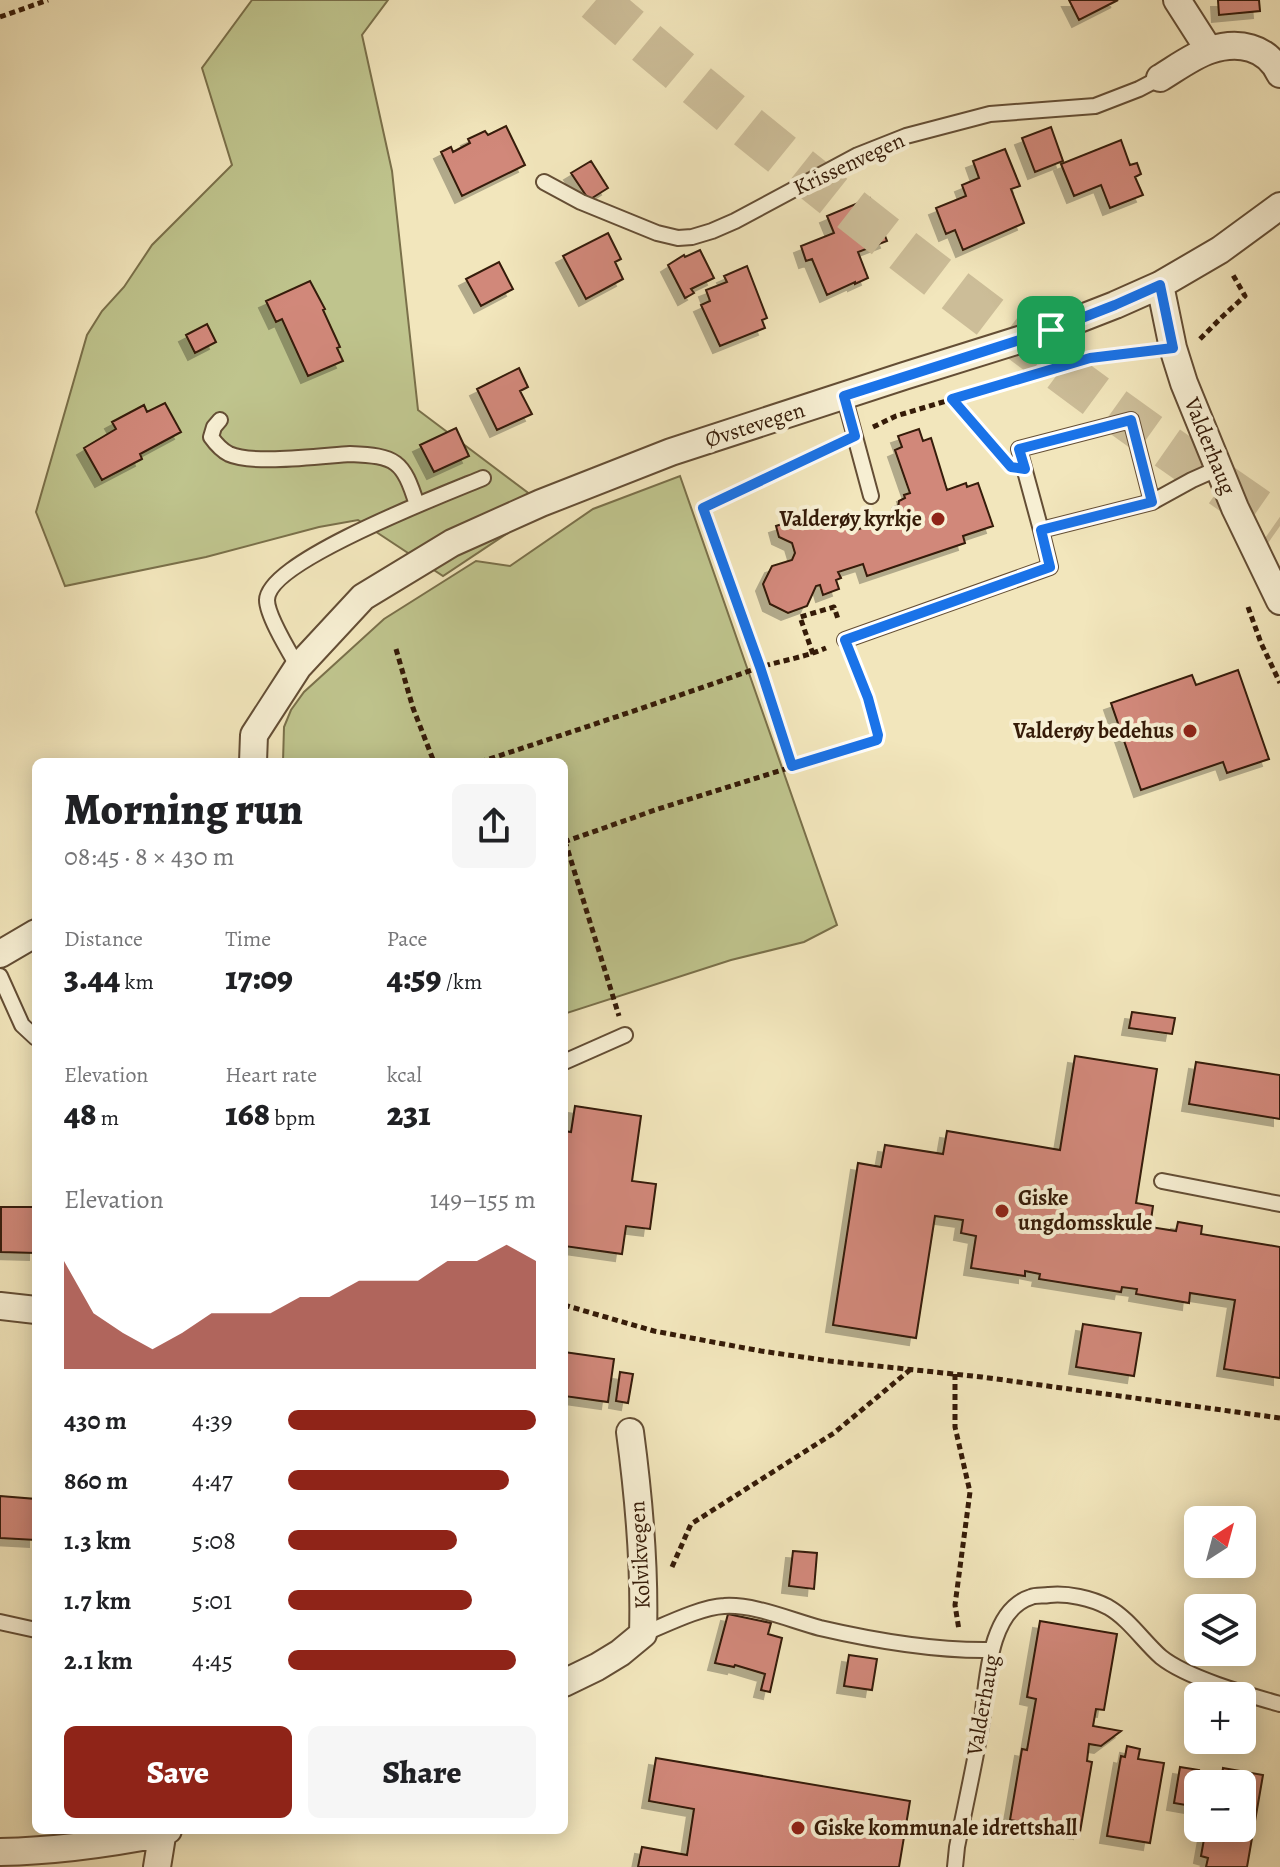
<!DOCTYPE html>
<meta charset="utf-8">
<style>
body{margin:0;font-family:Alegreya,serif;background:#f6f6f6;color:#202124;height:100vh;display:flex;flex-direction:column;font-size:30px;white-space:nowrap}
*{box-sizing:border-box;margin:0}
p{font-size:26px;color:#757577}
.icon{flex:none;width:44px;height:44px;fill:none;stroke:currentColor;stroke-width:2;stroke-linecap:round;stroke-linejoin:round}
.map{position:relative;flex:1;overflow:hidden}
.panel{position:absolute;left:32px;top:758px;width:536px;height:1076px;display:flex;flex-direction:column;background:#fff;border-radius:12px;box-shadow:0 4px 20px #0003}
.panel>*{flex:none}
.needle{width:52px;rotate:36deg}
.buttons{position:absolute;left:1184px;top:1506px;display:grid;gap:16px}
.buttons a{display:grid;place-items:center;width:72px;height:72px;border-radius:12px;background:#fff;box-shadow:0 4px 20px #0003;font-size:40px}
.pin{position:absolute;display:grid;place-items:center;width:68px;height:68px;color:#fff;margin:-34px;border-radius:16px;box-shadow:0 4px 12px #0006}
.round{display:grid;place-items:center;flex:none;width:84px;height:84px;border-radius:12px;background:#f6f6f6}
.head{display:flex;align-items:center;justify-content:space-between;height:136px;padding:0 32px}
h1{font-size:44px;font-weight:800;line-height:60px}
.metrics{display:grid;grid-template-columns:repeat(3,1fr);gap:12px;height:136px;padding:8px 32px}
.metrics div{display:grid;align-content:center}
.metrics b{font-size:34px;font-weight:800}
.metrics small{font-size:22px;font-weight:400}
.metrics p{font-size:22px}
.chart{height:224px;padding:16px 32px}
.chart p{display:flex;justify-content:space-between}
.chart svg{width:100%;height:144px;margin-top:8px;fill:#8f2418;opacity:.7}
.action{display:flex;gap:16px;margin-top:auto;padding:16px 32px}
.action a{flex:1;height:92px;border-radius:12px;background:#8f2418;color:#fff;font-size:32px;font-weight:800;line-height:92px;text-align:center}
.action a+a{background:#f6f6f6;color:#202124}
ul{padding:0 32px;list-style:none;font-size:26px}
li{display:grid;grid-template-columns:128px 96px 1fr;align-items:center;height:60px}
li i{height:20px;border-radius:10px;background:#8f2418}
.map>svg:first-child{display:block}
</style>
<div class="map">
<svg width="1280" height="1867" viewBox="0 0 1280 1867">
<defs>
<filter id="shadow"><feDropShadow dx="-7" dy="7" stdDeviation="0" flood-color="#0004"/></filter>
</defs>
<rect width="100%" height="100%" fill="#f2e6bc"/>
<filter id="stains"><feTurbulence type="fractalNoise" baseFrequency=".0025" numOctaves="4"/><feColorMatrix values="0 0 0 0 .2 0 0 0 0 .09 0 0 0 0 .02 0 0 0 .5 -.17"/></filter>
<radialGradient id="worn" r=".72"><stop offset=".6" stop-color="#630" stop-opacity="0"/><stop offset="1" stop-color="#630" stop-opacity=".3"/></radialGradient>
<path fill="#bfc48d" stroke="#7a704a" stroke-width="2" d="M252 0H388L362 35 392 171 418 410 547 507 443 576 358 520 319 527 206 557 65 586 36 512 87 335 102 311 124 287 152 245 232 165 202 68Z
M680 476 837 925 804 942 731 960 564 1014V762H283L284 727 291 710 304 692 384 619 476 561 510 566 593 509Z"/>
<path fill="#d1887a" stroke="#351b08" stroke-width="2" filter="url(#shadow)" d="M1069 0H1118L1079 20Z
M1218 0H1259L1260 11 1219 15Z
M506 126 525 165 462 196 441 152 451 147 453 152 470 143 468 139 485 131 488 135Z
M1051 127 1063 161 1035 172 1022 138Z
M1121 140 1130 165 1137 163 1141 174 1135 177 1143 195 1110 208 1101 185 1074 196 1061 164Z
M1005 149 1020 186 1011 189 1024 223 963 250 955 230 946 234 936 208 966 196 962 185 979 178 973 161Z
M591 161 608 188 589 200 571 173Z
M870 198 887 241 858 252 868 278 855 284V282L827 295 812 259 806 261 801 246 834 233 827 216Z
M608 233 621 259 615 262 623 279 586 299 563 256Z
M700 250 714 278 691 289 694 293 685 298 668 265 684 255 685 257Z
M499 262 513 289 481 306 466 279Z
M747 266 767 318 762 320 765 328 720 346 701 305 710 301 706 290 727 282 724 276Z
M310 281 325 309 323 310 340 347 337 348 343 361 308 376 282 319 276 322 266 301Z
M207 324 216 342 195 353 186 335Z
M519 368 528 387 520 391 532 414 497 430 477 389Z
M165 403 181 432 140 454 142 459 102 480 84 448 116 429 112 422 144 405 147 412Z
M456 428 469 456 434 472 420 445Z
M919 429 923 441 931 438 947 490 966 483 967 487 978 483 993 526 963 536 965 543 867 576 863 564 838 572 841 578 836 580 839 589 823 595 820 585 816 586 807 606 788 613 770 604 763 584 772 566 792 560 795 553 792 543 779 537 776 526 788 522 799 528 833 517 838 530 854 525 856 530 904 514 898 508 899 501 905 498 904 495 910 493 895 450 902 447 898 436Z
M1238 670 1269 759 1227 773 1223 762 1141 790 1111 703 1192 675 1196 685Z
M1132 1012 1175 1018 1172 1034 1129 1028Z
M1075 1056 1157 1069 1136 1203 1153 1206 1150 1227 1176 1231 1178 1222 1202 1226 1201 1234 1280 1247V1378L1224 1369 1235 1300 1190 1293 1189 1303 1136 1294 1137 1289 1122 1287 1121 1292 1039 1279 1040 1274 1025 1271V1276L971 1268 976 1236 961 1233 963 1220 935 1216 916 1338 833 1325 858 1163 881 1167 885 1145 943 1154 947 1131 1060 1150Z
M1196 1062 1280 1075V1119L1189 1104Z
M575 1106 641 1116 632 1181 656 1184 650 1229 626 1226 622 1254 564 1246V1131L571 1132Z
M1 1207H36V1253L1 1252Z
M1083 1324 1141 1333 1134 1376 1076 1367Z
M564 1352 614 1359 608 1402 564 1396Z
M620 1372 633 1374 628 1403 616 1401Z
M0 1496 36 1499V1540L0 1538Z
M793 1551 817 1553 814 1589 789 1586Z
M728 1614 771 1623 768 1634 782 1638 770 1692 761 1690 765 1674 735 1665 734 1667 715 1663Z
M1040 1621 1117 1634 1104 1710 1096 1709 1093 1726 1121 1731 1101 1746 1089 1744 1087 1761 1092 1762 1080 1832 1010 1820 1022 1749 1027 1750 1036 1699 1027 1697Z
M849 1655 877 1659 872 1690 844 1686Z
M1127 1746 1140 1749 1138 1759 1164 1763 1150 1843 1107 1836 1121 1756 1125 1757Z
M656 1758 910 1801 899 1867H638L642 1847 687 1855 694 1809 649 1801Z
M1180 1767 1199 1770 1192 1806 1174 1803Z
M1223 1768 1263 1775 1247 1867H1206L1208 1858 1201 1856 1206 1828H1242V1784H1221Z"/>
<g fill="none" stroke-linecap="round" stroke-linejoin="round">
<path stroke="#ccbd98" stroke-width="44" stroke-dasharray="44 22" stroke-linecap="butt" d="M596 0C759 140 928 273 1101 400 1160 443 1220 484 1280 526"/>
<defs>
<path id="service" d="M544 182 581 202 657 233 678 238 692 237 712 231 735 221 858 155 906 136 990 114 1095 106 1139 89 1160 78
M844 396 871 496
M220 420 214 427 211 437C216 444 221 450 229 454 253 465 321 456 350 454 396 456 403 460 417 505
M1152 502 1131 420 1019 449 1041 530 1152 502 1192 480 1219 468
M845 640 1050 567 1041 530
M298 667C290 653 267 616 267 600 268 561 447 493 483 478
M0 976 22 1025 36 1038
M564 1062 625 1035
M1162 1181 1280 1204
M0 1622 36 1630
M643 1634C665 1625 701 1607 724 1606 754 1604 790 1620 820 1628 876 1641 934 1651 991 1650
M955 1867 957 1847C965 1807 974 1767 981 1727 987 1689 986 1611 1031 1597 1036 1595 1043 1596 1049 1595 1067 1593 1091 1598 1108 1607 1129 1619 1143 1641 1161 1657 1187 1678 1248 1695 1280 1704"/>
<path id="minor" d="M1177 0 1209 50
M1160 78C1175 69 1194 55 1210 50 1238 41 1267 46 1280 74
M1160 285 1173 348 1184 383 1235 508 1280 601
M253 762 254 735 298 667 363 597 452 543 541 503 671 452 904 376 1051 330 1115 305 1160 285 1220 250 1280 206
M0 954 36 933
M0 1306 36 1310
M564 1683 597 1667 620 1653 643 1634C645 1567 639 1499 630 1432
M0 1852C57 1851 107 1844 163 1833L168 1830
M157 1867 163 1830"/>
</defs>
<use href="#service" stroke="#644e35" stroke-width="18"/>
<use href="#minor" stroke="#644e35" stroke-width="30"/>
<path stroke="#351b08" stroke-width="5" stroke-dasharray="6 4" stroke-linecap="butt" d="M0 17 48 0
M1200 339 1223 316 1245 296 1233 275
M952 399 998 452
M873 427 896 416 1090 358 1148 352
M1248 607 1261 643 1280 683
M396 649 413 708 434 762
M813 654 800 617 834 607 838 619
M480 762C572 732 664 701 755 669 778 661 803 658 826 648
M792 766 760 667 703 508 835 445
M565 841 619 1016
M564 842 658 809 877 740 878 735 868 698 852 658
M564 1305 654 1331 761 1351 830 1361 982 1377 1280 1418
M955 1374V1427L970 1492 955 1605 959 1630
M672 1567 691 1524 834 1433 911 1369"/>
<use href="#service" stroke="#f7efd3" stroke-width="14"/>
<use href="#minor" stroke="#f7efd3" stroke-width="26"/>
</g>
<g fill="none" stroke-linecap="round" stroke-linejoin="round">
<defs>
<path id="route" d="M1160 285 1173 348 1090 358 952 399 1011 467 1025 469 1019 449 1131 420 1152 502 1041 530 1050 567 845 640 868 698 878 735 877 740 792 766 760 667 703 508 855 436 844 396 1051 330 1115 305Z"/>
</defs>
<use href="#route" stroke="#fff" stroke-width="16"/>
<use href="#route" stroke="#1a73e8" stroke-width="10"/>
</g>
<g fill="#8f2418" stroke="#f7efd3" stroke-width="3">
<circle cx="938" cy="519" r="8"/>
<circle cx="1190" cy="731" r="8"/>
<circle cx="1002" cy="1211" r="8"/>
<circle cx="798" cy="1828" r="8"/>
</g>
<g text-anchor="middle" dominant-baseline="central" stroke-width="8" stroke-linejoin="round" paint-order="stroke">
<g font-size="22" fill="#351b08" stroke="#f7efd3">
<text transform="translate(849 164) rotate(-25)">Krissenvegen</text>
<text transform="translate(755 425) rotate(-18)">Øvstevegen</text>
<text transform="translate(1210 446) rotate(68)">Valderhaug</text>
<text transform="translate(640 1555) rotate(-93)">Kolvikvegen</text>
<text transform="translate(983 1705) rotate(-80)">Valderhaug</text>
</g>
<g font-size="22" font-weight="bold" fill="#351b08" stroke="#f7efd3" text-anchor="end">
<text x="922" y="519">Valderøy kyrkje</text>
<text x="1174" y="731">Valderøy bedehus</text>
<text x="1018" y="1198" text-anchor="start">Giske<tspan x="1018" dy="25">ungdomsskule</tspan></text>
<text x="814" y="1828" text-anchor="start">Giske kommunale idrettshall</text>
</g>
</g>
<rect width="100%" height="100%" filter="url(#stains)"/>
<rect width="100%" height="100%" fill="url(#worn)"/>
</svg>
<div class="buttons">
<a><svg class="needle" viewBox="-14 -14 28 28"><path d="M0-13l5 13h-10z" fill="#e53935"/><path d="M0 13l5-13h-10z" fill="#757577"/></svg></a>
<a><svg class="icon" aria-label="layers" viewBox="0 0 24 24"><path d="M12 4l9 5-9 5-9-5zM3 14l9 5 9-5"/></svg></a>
<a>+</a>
<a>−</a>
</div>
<div class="pin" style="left:1051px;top:330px;background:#1e9e55"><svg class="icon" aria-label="arrive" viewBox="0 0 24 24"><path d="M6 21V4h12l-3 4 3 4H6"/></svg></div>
<section class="panel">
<div class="head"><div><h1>Morning run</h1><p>08:45 · 8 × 430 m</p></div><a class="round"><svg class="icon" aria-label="share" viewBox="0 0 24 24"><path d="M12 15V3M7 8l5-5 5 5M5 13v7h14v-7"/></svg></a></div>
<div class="metrics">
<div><p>Distance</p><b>3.44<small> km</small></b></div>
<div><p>Time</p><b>17:09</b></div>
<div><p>Pace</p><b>4:59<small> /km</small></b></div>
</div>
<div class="metrics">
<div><p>Elevation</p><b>48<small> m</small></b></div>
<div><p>Heart rate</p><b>168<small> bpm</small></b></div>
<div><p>kcal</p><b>231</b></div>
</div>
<div class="chart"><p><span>Elevation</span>149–155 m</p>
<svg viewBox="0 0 160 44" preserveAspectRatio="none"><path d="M0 44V11L10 27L20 33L30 38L40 33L50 27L60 27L70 27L80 22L90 22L100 17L110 17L120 17L130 11L140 11L150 6L160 11V44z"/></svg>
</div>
<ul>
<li><b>430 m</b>4:39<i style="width:100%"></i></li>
<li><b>860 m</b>4:47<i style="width:89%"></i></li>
<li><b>1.3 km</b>5:08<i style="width:68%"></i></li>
<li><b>1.7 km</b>5:01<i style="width:74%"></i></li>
<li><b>2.1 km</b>4:45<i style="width:92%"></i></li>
</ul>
<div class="action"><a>Save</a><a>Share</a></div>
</section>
</div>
